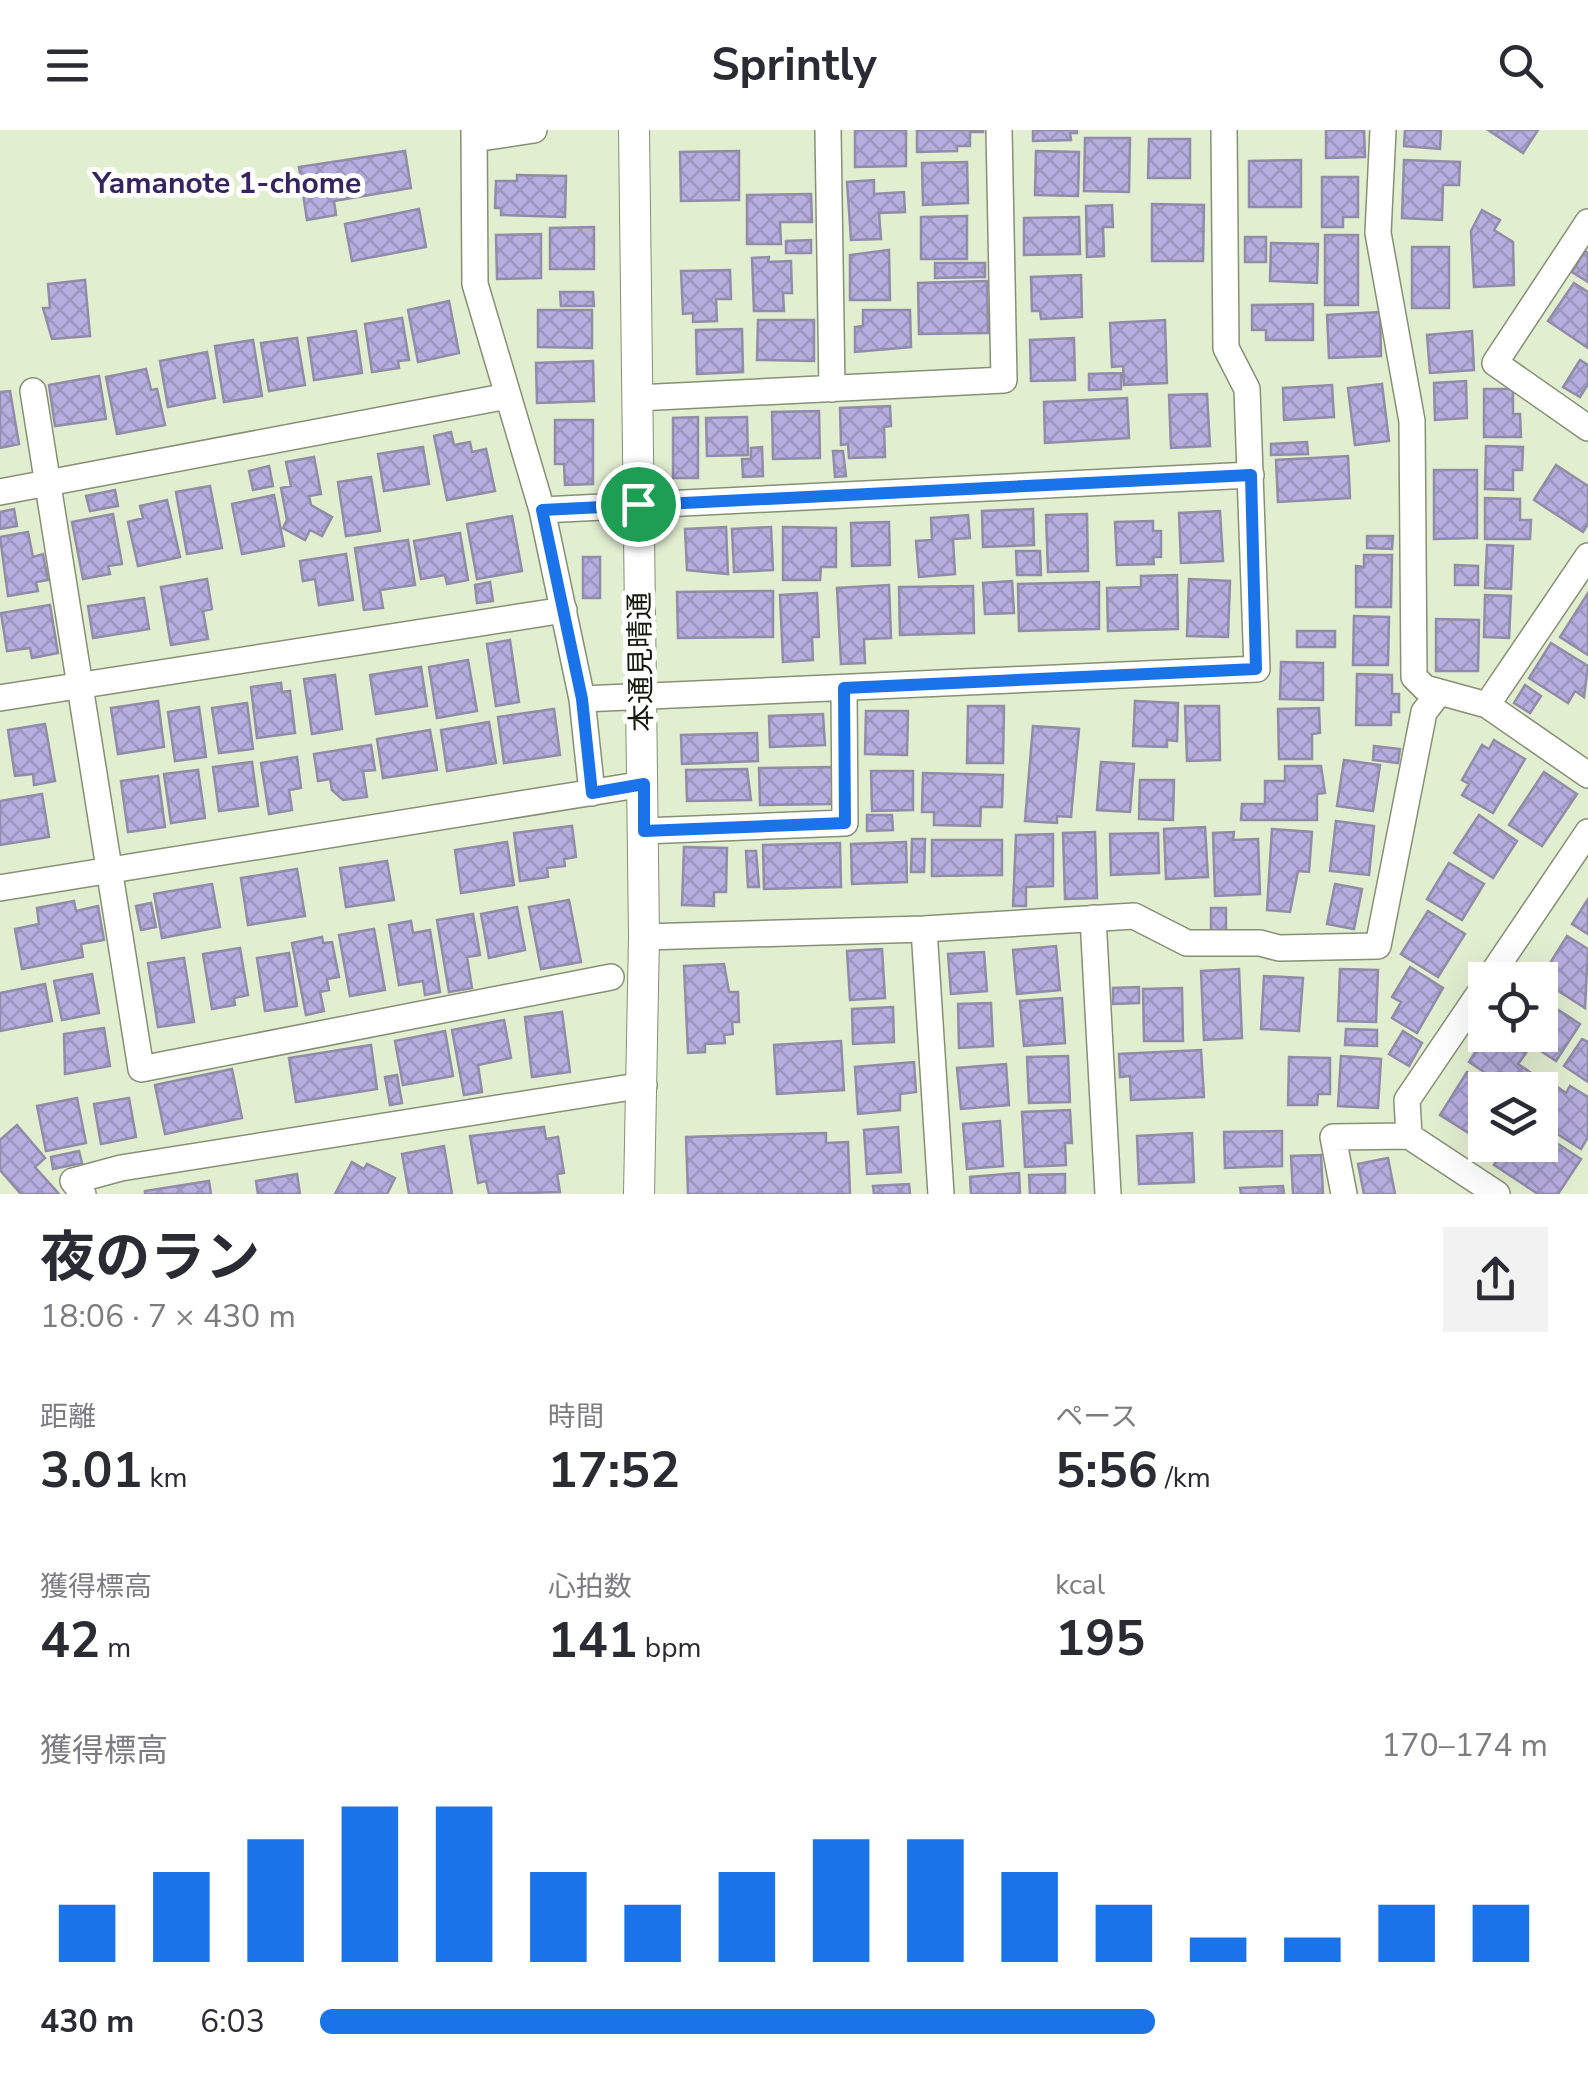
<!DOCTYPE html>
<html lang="ja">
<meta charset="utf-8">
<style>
body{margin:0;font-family:"Nunito Sans","Noto Sans JP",sans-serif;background:#f2f2f3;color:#2b2b33;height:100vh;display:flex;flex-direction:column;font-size:38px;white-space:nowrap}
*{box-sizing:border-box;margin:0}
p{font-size:32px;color:#7c7c81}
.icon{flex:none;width:55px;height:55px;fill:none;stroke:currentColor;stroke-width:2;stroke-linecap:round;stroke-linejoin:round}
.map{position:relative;height:1064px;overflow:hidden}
.side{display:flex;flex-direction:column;background:#fff;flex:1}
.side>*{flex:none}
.controls{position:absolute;left:1468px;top:832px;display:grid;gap:20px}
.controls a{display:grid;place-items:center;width:90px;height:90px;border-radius:0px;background:#fff;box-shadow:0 10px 40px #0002;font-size:50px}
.pin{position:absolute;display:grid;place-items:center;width:85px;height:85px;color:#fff;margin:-42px;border:5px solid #fff;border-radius:50%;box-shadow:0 2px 10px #0007}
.round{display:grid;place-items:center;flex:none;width:105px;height:105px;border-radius:0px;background:#f2f2f3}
.overview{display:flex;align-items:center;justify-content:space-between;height:170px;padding:0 40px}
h1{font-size:55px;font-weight:700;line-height:75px}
.metrics{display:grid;grid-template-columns:repeat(3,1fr);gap:15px;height:170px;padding:10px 40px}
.metrics div{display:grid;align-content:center}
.metrics b{font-size:50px;font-weight:700}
.metrics small{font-size:28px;font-weight:400}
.metrics p{font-size:28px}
.chart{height:280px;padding:20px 40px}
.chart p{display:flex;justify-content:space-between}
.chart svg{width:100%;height:180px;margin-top:10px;stroke:#1a73e8;stroke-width:6}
ul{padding:0 40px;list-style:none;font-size:32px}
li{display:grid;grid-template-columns:160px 120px 1fr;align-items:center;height:75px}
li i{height:25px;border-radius:12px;background:#1a73e8}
header{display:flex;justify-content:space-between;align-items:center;height:130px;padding:0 40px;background:#fff;font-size:45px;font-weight:700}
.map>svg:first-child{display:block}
</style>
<header><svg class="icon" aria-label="menu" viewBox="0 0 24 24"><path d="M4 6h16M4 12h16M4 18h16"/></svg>Sprintly<svg class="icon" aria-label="search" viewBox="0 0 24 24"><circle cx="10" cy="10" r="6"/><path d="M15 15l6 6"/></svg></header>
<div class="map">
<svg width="1588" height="1064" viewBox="0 0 1588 1064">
<defs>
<pattern id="building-cross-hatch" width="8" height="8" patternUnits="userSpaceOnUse" patternTransform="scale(2.5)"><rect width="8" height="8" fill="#b7aee0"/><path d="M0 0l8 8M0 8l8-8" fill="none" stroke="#9c95bf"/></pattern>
</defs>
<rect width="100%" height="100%" fill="#e2eed0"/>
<path fill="url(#building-cross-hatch)" stroke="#918ca8" stroke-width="2.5" d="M855 0H906V36L855 37Z
M917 0H983V2H970V16H957V21L917 22Z
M1033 0H1077V3H1070L1071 10 1033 11Z
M1326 0H1364L1365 27 1326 28Z
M1405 0H1441L1440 19 1404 16Z
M1488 0H1538L1523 23Z
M1085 8H1130L1129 62 1084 61Z
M1149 9H1190V48H1148Z
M405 21 411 58 334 71 336 85 307 90 299 37Z
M739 21V70L681 71 680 22Z
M1036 21 1079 22 1078 66 1035 65Z
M1301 30V77H1249V31Z
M1404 30 1460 32 1459 55H1443L1442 90 1402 88Z
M967 32 968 73 923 75 922 33Z
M517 45 566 46 565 87 501 85V78H495L496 51H517Z
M1322 47H1358V87H1343V97H1322Z
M874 50V64L904 62 905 82 879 83 881 109 851 110 847 52Z
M811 64 812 92H780L781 114H747V65Z
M1152 74 1204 75 1203 131H1152Z
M1112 75 1113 97H1103L1104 126 1087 127 1086 76Z
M419 79 426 117 352 131 345 94Z
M1482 80 1500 90 1494 100 1513 112 1514 155 1474 157 1471 101Z
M967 86V129H921V87Z
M1079 87 1080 124 1024 125V88Z
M594 97V139H550V98Z
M541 104V148L497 149 496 105Z
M1325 105H1358V175H1325Z
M1245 107H1266V132H1245Z
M811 110V123H786V111Z
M1271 113 1318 114 1317 153 1270 151Z
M1412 117H1449V178H1412Z
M889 120 890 170H850V125Z
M1585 121 1588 123V152L1572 142Z
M769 127 768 132 791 131 792 163H783L784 181H754L752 128Z
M935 133H985V147L935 148Z
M730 140 731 169H716L717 191 693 192V183L683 184 681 141Z
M1081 145 1082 187 1041 189 1040 181H1032L1031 147Z
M85 150 90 206 52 209 43 178H50L48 154Z
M987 151 988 203 919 204 918 153Z
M1574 153 1588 162V218L1548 191Z
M560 162H593L594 176H561Z
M449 171 459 223 418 232 408 180Z
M1313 174V210H1266V200H1252V175Z
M538 180H592V218L538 217Z
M863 180H910L911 217 855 222V197L863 196Z
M1380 182 1381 226 1329 228 1327 185Z
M402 188 409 230 398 231 399 238 372 242 365 194Z
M758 190H814V231L757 230Z
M1165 190 1167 253 1124 255 1123 236 1112 237 1110 193Z
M742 199 743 242 697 244 696 200Z
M356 201 362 243 314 250 308 208Z
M1472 201 1474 240 1430 243 1427 205Z
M297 208 305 255 269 261 261 213Z
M1074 208 1075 250 1031 251 1030 210Z
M253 210 262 266 224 272 215 216Z
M207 222 215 268 168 277 160 231Z
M1580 230 1588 235V254L1580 267 1563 257Z
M593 231 594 271 537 273 536 233Z
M146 239 151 260 157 259 165 295 117 304 106 247Z
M1121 243V259L1089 260V244Z
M99 246 106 289 55 296 49 255Z
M1466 251 1467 288 1435 290 1434 253Z
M1382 254 1389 311 1355 315 1348 258Z
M1332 255 1334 287 1284 290 1283 258Z
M1484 259H1513V284H1520L1521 307H1484Z
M10 261 19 314 0 318V262Z
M1207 264 1210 316 1171 318 1169 265Z
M1127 268 1129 308 1045 313 1044 272Z
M890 276 891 296 884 297 885 327 849 328 848 314 841 315 840 278Z
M819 281 820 328 773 329 772 282Z
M698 287V348H673V288Z
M747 287 748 325 707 326 706 288Z
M555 290H593V354L565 355 564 334H555Z
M451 302 454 315 470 312 472 322 486 319 495 361 447 370 434 306Z
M1307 312 1308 324 1271 325V314Z
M1486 316 1523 317 1522 340H1513V360L1485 359Z
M423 317 429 354 384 361 378 324Z
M762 317 763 346 743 347 742 329H751V318Z
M833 321H843L846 346 835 347Z
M1348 326 1350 368 1278 372 1276 330Z
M314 327 321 364 309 366 311 375 332 387 322 406 310 400 305 410 283 398 287 390 281 358 291 356 286 332Z
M1556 335 1588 356V394L1583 402 1534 370Z
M269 336 273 356 253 360 249 341Z
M1434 340H1477V408L1434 409Z
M371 347 380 401 346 406 338 352Z
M210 356 222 418 187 424 176 362Z
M115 360 118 376 90 381 86 366Z
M274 365 284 416 242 424 232 374Z
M1485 368 1520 369V390H1531L1530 409H1485Z
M167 370 180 427 138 436 128 392 143 388 140 376Z
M14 379 17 396 0 399V382Z
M1033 379 1034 415 983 417 982 381Z
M1220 381 1223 431 1181 433 1179 383Z
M113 384 122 434 108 436 110 444 83 449 72 392Z
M1087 384 1088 441 1048 442 1046 385Z
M968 385 970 408 953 409 955 444 919 447 916 411 932 410 931 388Z
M512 386 522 441 477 449 467 394Z
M1153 391V401H1161V427H1153L1154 434 1117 435 1115 392Z
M889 392 890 435 852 436 851 393Z
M726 397 728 444 687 440 685 399Z
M771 397 773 440 734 442 732 399Z
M783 397 836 398V437H821L820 450H783Z
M28 402 33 427 43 424 48 450 36 452 38 461 8 466 0 407Z
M460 403 468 450 447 454 445 445 421 449 414 411Z
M1367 406H1393L1392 419 1367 418Z
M408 410 415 455 380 460 383 478 364 480 355 418Z
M1487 415 1513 416 1511 459 1485 458Z
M1016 421H1040L1041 445H1017Z
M346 424 353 470 319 475 315 449 303 451 300 431Z
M1364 425H1392L1391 477H1356V436L1364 437Z
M583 427H600V468H583Z
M1455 435 1478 436V455H1455Z
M1177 445 1178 499 1108 501 1107 458 1141 457V446Z
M207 449 212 479 203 481 208 509 171 515 161 457Z
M1189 449 1230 451 1228 507 1187 506Z
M1012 451 1014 483 985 484 983 453Z
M490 452 493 471 477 473 475 455Z
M1099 452V499L1019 501 1018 454Z
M889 455 891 508 864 509 865 533 841 534 837 458Z
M973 456 974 503 900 505 899 457Z
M773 461V507L678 508 677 462Z
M817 463 819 507H812L813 530 783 532 780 465Z
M1588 463V525L1560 507Z
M1485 465 1511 466 1509 508 1484 507Z
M144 468 149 499 93 508 88 476Z
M50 475 58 523 32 528 30 518 7 521 1 483Z
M1354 486 1389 487 1388 535H1353Z
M1436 489 1479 490 1478 541H1436Z
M1297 501H1335V517H1297Z
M510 510 519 572 496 576 487 514Z
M1551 513 1588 536 1584 567 1575 561 1568 573 1529 548Z
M468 530 477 581 437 588 429 537Z
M1281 532 1323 533V570L1280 569Z
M421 537 427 576 376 584 370 545Z
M1357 544 1392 545V564H1399V582H1391V595H1356Z
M335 545 342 599 312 604 304 549Z
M281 553 282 562 290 561 295 603 257 608 251 557Z
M1525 555 1541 566 1530 583 1514 573Z
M158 571 164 617 118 624 111 578Z
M1135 571 1178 573 1177 611 1167 610V617L1133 616Z
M247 573 253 619 219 623 212 578Z
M968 576H1004L1003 633H967Z
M1185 576H1219L1220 630 1187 631Z
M199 577 206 627 175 631 168 582Z
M1319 578 1320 603 1312 604V629H1279L1278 579Z
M554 579 560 625 504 633 498 587Z
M866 581H908L907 625 865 624Z
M823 584 825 615 770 617 769 586Z
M489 592 496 633 447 641 441 600Z
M45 594 55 651 34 655 33 644 15 646 8 600Z
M1033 596 1079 599 1071 687 1057 686V693L1025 691Z
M430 600 437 640 383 648 377 609Z
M757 603 758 631 682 634 681 605Z
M1494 610 1525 629 1493 683 1462 665 1469 654 1462 650 1482 615 1489 619Z
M371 615 375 640 363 641 367 667 343 670 332 660 330 649 318 651 314 624Z
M1374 616 1400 619 1398 633 1373 630Z
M297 627 301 658 289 660 292 680 269 684 261 633Z
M1344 630 1380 635 1373 681 1337 676Z
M252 632 258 676 219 681 213 637Z
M1101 632 1134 634 1130 682 1097 680Z
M1285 636H1321L1325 663 1317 664V690H1241L1242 674H1265V651H1285Z
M832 637 833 674 760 675 759 638Z
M747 639 751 670 687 671 686 640Z
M198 640 205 688 171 693 164 644Z
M871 641H913V680L872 681Z
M1544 642 1577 664 1542 716 1509 695Z
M923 643 1003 645 1002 677H981L980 696 934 695V682H922Z
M158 646 165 697 128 702 121 651Z
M1140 650H1174L1173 690 1139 689Z
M42 664 49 707 0 715V671Z
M867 685H892L893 700 867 701Z
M1479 685 1517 711 1493 748 1454 723Z
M1336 691 1374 696 1369 745 1330 741Z
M572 696 576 727 564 729 565 736 547 738 548 747 520 751 514 703Z
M1205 697 1208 747 1166 749 1164 699Z
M1272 699 1312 702 1309 742 1298 741 1290 782 1267 780Z
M1095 702 1097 768 1065 769 1063 703Z
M1234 702 1233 710 1258 709 1260 764 1215 766 1213 703Z
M1158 703 1159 743 1111 745 1110 704Z
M1053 704V756L1026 757V776H1013L1016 705Z
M912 709H925L924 742H911Z
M932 710H1002V745L932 746Z
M507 712 514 755 461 763 455 720Z
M906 712 907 752 852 754 851 714Z
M840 713 841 757 764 759 763 715Z
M684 717 727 718 726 762H714V776L682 775Z
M746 721H756L759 757H748Z
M387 731 394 770 346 777 340 738Z
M1449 733 1484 754 1462 790 1427 769Z
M297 739 305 786 248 795 241 748Z
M212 754 220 797 162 808 154 764Z
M1335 754 1362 759 1354 799 1327 794Z
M1588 769V804L1572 794Z
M569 770 581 832 541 839 529 777Z
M74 771 76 781 98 776 104 810 81 814 83 827 22 839 15 799 39 794 37 778Z
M151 773 156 797 141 800 136 776Z
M517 777 525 820 489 828 481 784Z
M1211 778H1226V801H1211Z
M1428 781 1465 804 1438 847 1401 824Z
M473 784 480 825 467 827 472 858 449 862 437 790Z
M411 791 413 803 430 800 440 862 425 865 423 851 399 855 389 795Z
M374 799 385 860 350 866 339 805Z
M1567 806 1588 819 1585 878 1540 849Z
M322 807 323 813 332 812 339 847 327 849 329 860 320 862 324 881 306 885 292 813Z
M1056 816 1060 860 1017 864 1013 820Z
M240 818 248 865 234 868 235 875 212 879 203 824Z
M882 819 885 868 850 870 847 821Z
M984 822 987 861 951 864 948 824Z
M289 823 297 876 265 881 257 828Z
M184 828 194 892 158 897 148 833Z
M724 834 729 862H738L739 892H732L733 904 724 905 725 913 705 914V922L688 923 684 836Z
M1410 837 1443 858 1417 903 1392 888 1401 872 1392 867Z
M1239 839 1242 908 1204 910 1201 841Z
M1340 839 1378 840 1376 892 1338 891Z
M92 844 99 883 62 890 54 851Z
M1264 846 1303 848 1299 901 1261 899Z
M45 854 52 891 0 901V863Z
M1139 857V873L1113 874V858Z
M1182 858 1183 911H1144L1143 859Z
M1062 868 1065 913 1024 916 1020 871Z
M1540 868 1580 894 1556 931 1517 905H1540Z
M991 873 993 916 959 918 958 874Z
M893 877 894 912 853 914 852 879Z
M562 882 570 942 532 947 525 887Z
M504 890 511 928 478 935 482 962 464 965 452 900Z
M104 898 110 936 65 944 64 904Z
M1346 899 1377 900V916L1345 915Z
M445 901 453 946 403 955 395 911Z
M1403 901 1422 913 1409 936 1389 924Z
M1486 905H1500L1526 923 1518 934 1537 947 1528 960H1511L1469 932Z
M1582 909 1588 912V952L1564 936Z
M841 911 844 960 777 964 774 915Z
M371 915 377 959 296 972 289 928Z
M1201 920 1204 967 1131 970 1130 946 1120 947 1119 924Z
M1068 926 1070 972 1029 973 1027 927Z
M1341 926 1381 929 1378 978 1338 976Z
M1289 927 1330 928V964H1318L1317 975H1288Z
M914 932 916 962 900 964V980L858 984 855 937Z
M1006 934 1009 975 961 979 957 938Z
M232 939 242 988 165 1004 155 955Z
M1467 942 1495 960H1485L1483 1012 1440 985Z
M397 945 402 973 390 975 385 947Z
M1556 956 1566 963 1570 956 1588 967V1007L1581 1019 1540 993V982Z
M77 968 86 1013 46 1021 37 976Z
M129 968 136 1007 101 1014 94 974Z
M1070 980 1072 1013H1065L1066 1035 1025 1037 1022 982Z
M1000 991 1003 1036 967 1039 963 994Z
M17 995 45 1028 35 1037 59 1064H21L0 1040V1010Z
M544 997 546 1009 558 1007 564 1043 557 1044 560 1062 489 1064 486 1051 478 1053 470 1006Z
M898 997 901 1042 867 1044 864 1000Z
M1282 1001V1036L1225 1038 1224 1002Z
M1540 1002 1581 1029 1558 1064H1538L1494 1035 1507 1015H1540Z
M826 1003V1013L848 1012 850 1064H688L686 1007Z
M1192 1003 1194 1052 1139 1054 1137 1006Z
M444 1016 452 1064H409L402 1024Z
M79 1021 82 1033 53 1039 51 1027Z
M1321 1025 1323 1064H1293L1291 1026Z
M1388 1028 1395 1064H1364L1358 1034Z
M352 1032 364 1039 367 1034 395 1048 387 1064H335Z
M1019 1043 1020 1064H971L970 1047Z
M297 1044 300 1064H258L256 1051Z
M1065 1044V1064H1030L1029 1045Z
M209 1051 211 1064H145V1061Z
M909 1054 910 1064H874L873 1056Z
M1283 1056 1284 1064H1241L1240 1058Z"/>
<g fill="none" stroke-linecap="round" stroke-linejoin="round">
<defs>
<path id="minor" d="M474 0 475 154 542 380 582 569 592 663
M828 0 832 259
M1383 0 1378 103 1412 291 1414 547 1425 558 1487 575 1588 645
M474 9 534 0
M1588 92 1495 233 1588 298
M33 261 141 939 611 847
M637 268 1004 250 999 0
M0 362 508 266
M542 380 1251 345
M0 568 564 480
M582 569 1257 539 1247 259 1226 218 1224 0
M1487 575 1588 426
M643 701 845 693 844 558
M0 758 644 654
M1093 788 1108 1064
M924 799 941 1064
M644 807 924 799 1134 786 1187 813H1260L1279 818 1378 816 1424 582 1439 563
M1488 850 1588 702
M1485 855 1407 970 1409 1006 1497 1064
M83 1064 73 1051 121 1038 644 955
M1344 1064 1333 1007 1409 1006"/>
<path id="tertiary" d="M634 0 644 807 639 1064"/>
</defs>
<use href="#minor" stroke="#869075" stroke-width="28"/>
<use href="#tertiary" stroke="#869075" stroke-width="32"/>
<use href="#minor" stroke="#fff" stroke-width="25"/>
<use href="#tertiary" stroke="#fff" stroke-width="30"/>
</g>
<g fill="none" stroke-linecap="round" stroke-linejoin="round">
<defs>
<path id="route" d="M1251 345 1256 539 844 558 845 693 644 701V654L592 663 582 569 542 380Z"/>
</defs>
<use href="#route" stroke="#fff" stroke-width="20"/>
<use href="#route" stroke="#1a73e8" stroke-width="12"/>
</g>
<g text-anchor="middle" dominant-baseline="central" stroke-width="10" stroke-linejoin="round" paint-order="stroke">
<g font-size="28" fill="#14180d" stroke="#fff">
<text transform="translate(641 532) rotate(-91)">本通見晴通</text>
</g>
<g font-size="30" font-weight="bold" fill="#35245f" stroke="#fff">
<text x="227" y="53">Yamanote 1-chome</text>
</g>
</g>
</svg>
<div class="controls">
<a><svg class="icon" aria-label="locate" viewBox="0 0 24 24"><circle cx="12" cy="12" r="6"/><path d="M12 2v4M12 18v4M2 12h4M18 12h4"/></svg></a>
<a><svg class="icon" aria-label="layers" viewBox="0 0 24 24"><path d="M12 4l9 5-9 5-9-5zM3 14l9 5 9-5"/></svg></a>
</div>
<div class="pin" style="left:638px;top:374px;background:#1e9e55"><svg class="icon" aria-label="arrive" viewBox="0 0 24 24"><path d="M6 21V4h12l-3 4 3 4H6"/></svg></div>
</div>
<section class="side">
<div class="overview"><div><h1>夜のラン</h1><p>18:06 · 7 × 430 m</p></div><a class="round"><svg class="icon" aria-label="share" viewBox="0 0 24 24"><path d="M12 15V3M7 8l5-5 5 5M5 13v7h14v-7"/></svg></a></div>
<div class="metrics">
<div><p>距離</p><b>3.01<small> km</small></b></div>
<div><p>時間</p><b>17:52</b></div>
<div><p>ペース</p><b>5:56<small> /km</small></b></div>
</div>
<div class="metrics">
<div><p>獲得標高</p><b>42<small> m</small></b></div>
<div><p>心拍数</p><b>141<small> bpm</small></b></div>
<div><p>kcal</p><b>195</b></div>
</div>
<div class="chart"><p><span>獲得標高</span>170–174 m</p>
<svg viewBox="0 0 160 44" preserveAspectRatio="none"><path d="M5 44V30M15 44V22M25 44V14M35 44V6M45 44V6M55 44V22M65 44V30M75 44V22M85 44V14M95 44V14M105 44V22M115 44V30M125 44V38M135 44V38M145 44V30M155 44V30"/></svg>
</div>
<ul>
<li><b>430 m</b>6:03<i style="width:68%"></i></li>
</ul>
</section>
